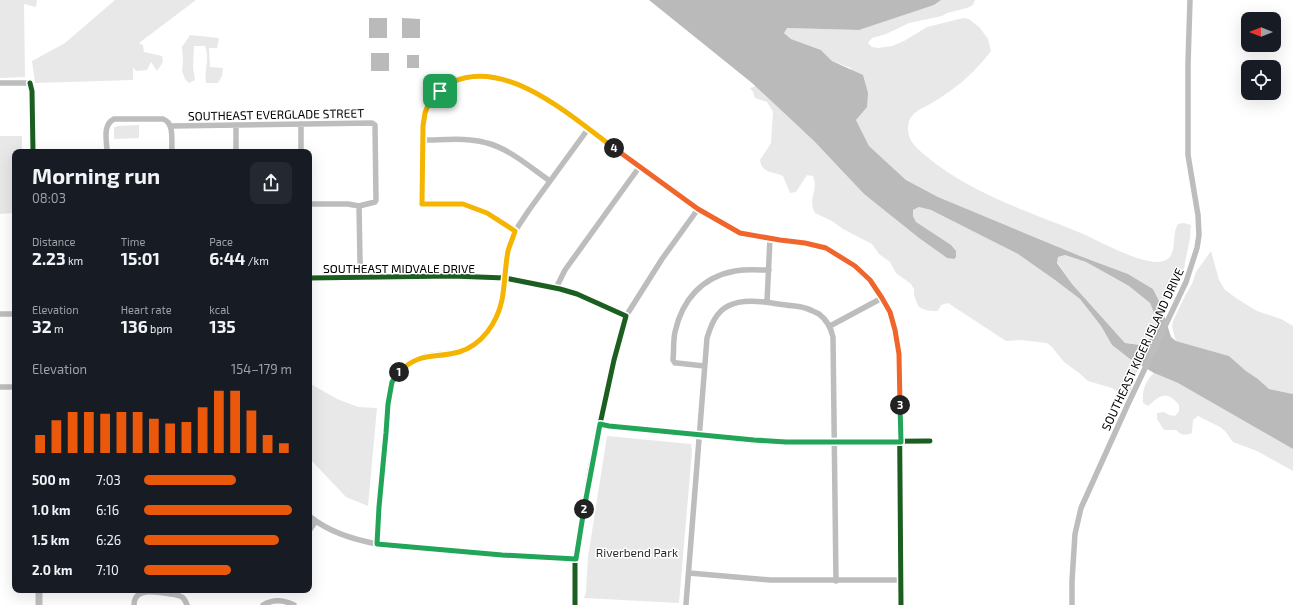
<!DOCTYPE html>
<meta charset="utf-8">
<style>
body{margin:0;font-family:"Exo 2",sans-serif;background:#242831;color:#f1f3f6;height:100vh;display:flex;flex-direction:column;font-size:15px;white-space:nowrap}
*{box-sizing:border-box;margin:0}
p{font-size:13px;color:#9ea1a6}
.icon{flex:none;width:22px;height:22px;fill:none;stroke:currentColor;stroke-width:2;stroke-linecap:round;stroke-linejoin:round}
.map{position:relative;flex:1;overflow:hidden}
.side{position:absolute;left:12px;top:149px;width:300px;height:444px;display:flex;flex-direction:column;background:#171b24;border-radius:8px;box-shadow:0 4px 16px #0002}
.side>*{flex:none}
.needle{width:26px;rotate:270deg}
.controls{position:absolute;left:1241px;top:12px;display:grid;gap:8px}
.controls a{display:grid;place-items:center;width:40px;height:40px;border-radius:8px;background:#171b24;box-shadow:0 4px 16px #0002;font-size:20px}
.pin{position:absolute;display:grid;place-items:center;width:34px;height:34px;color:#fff;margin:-17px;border-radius:8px;box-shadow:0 2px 6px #0006}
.km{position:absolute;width:20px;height:20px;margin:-10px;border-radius:50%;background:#222;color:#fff;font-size:11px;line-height:20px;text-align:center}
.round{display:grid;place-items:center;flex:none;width:42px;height:42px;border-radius:8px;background:#242831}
.overview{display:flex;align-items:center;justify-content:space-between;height:68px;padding:0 20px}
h1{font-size:22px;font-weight:700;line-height:30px}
.metrics{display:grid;grid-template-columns:repeat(3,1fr);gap:6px;height:68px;padding:4px 20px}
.metrics div{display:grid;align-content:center}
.metrics b{font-size:17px;font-weight:700}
.metrics small{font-size:11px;font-weight:400}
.metrics p{font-size:11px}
.chart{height:112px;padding:8px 20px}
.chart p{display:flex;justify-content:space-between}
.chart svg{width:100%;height:72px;margin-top:4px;stroke:#ea580c;stroke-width:6}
ul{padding:0 20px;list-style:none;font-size:13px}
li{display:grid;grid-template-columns:64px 48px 1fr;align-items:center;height:30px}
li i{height:10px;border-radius:5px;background:#ea580c}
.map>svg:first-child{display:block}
</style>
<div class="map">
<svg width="1293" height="605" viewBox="0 0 1293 605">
<rect width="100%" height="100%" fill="#fff"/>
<path fill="#e8e8e8" d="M0 0H37L36 7 24 4 25 77 0 78Z
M115 0H196L139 43 143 45 144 52 162 56 163 62 157 71 151 62 147 70 136 71 133 67V80L35 83 32 61 65 43Z
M941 0H975L973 5 967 8 947 13 942 16 909 23 886 34 872 38 868 43 872 47 878 48 892 46 904 41 927 27 963 18 969 19 980 28 988 39 991 51C983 62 972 73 962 82 953 89 942 97 932 103 927 106 921 108 916 112 913 114 910 118 909 121 907 128 908 136 912 142 918 151 928 157 936 164 978 195 1028 212 1076 231 1095 238 1148 270 1166 260 1178 254 1171 234 1178 224L1184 223 1191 225 1190 238 1184 268 1167 297 1161 305 1153 289 1128 274 1080 256 938 197 906 180 869 146 856 120 859 115 851 68 832 61 821 50 791 39 784 33 786 28 859 30 934 5Z
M190 35 219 38 217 48H209L210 67 223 68 222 76 218 83H206C204 70 210 58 205 46H194L193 67 195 80 189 83 185 79 182 71 183 62 182 47Z
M756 86 814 141 864 194 919 238 947 258 954 259 916 222 913 216V210L919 207 931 210 1018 254 1055 280 1080 299 1101 326 1112 345 1130 359 1141 366 1131 381 1132 388 1129 394 1123 396 1112 388 1088 381 1079 373 1064 362 1052 347 1047 343 1021 340 1006 341 948 303 941 305 938 311C930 311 925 311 918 306L914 295V289L911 284 896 273 890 262 879 254 872 244 843 229 832 221 815 213C807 197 819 193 813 176L807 175 796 192 790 193 783 176C773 171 762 174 760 160L771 143 773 112 767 102 755 98 753 92 750 88Z
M139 125V138L114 139V127H117V126Z
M0 136H22V152H15V213L0 214Z
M1211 251 1219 280 1225 290 1239 300 1257 311 1281 319 1293 326V394L1269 389 1258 379 1246 371 1229 356 1176 341 1172 327 1173 321 1185 296 1192 284 1196 272Z
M1065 255 1086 262 1129 286 1150 303 1156 318 1155 332 1149 340 1140 345 1125 343 1072 284 1057 262 1058 257Z
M1154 373 1178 383 1293 449V471L1257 451 1233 442 1225 431 1220 427 1198 416 1193 420 1192 433C1185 436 1181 435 1176 430H1164L1157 419V413L1164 412 1169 415 1175 416 1179 411V405C1166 390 1161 395 1148 406L1143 403C1142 391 1145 381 1154 373Z
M309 383 337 399 358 407 377 408 368 506 346 497 309 458Z
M607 436 691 444 692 451 679 603 584 598 586 592 588 557Z"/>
<path fill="#bababa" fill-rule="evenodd" d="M649 0H941L934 5 859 30 787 28 784 33 791 39 821 50 832 61 863 75 868 93 867 107 856 120 869 146 906 180 938 197 1080 256 1128 274 1153 289 1161 305 1171 337 1176 341 1229 356 1246 371 1258 379 1269 389 1293 394V449L1178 383 1154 373 1130 359 1112 345 1101 326 1080 299 1055 280 1018 254 931 210 919 207 913 210V216L916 222 951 245 956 251V257L954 259 947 258 919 238 864 194 814 141 752 83ZM1065 255 1086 262 1129 286 1150 303 1156 318 1155 332 1149 340 1140 345 1125 343 1072 284 1057 263 1058 257Z
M369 18H387V38H369Z
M402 18 420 19V38H402Z
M371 53H389V71H371Z
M407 55H419V68H407Z"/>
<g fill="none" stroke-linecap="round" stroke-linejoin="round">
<path stroke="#bdbdbd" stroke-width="5.5" d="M0 83H30L32 91 33 152
M301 124V152
M236 125V152
M171 126 372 123 375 125 376 200 375 202 359 206 348 204H309
M423 140C443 140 468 137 487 143 510 149 531 168 550 181
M107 152C107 141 102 125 114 119H163C175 123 171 141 172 152
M359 206 360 261 362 277
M515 231 487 213 463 204H421C422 185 422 165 422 146 423 135 422 123 425 113 428 102 434 95 442 89 475 63 515 82 547 99 579 122 611 145 643 169 671 189 698 210 728 227 750 239 780 239 804 243 841 249 876 278 890 313 895 326 897 340 899 354L901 605
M556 288 565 270 640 166
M767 302 770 238
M0 314H15
M626 316 662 259 698 209
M830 326 882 298
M704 366 677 363H675L673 360C674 351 673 341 675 332 682 300 702 277 735 271 746 269 758 270 769 270
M0 387H15
M600 424 609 426 754 441 786 442 930 441
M309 516C329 532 352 539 377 544L502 555 575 559
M309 531 316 521
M377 544 379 507 386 433 388 404 392 382 397 373 410 362 426 356 459 352 466 349 475 344 488 331 498 314 502 300 508 250 515 231 529 210 588 129
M689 573 770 580H901
M686 604 707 338C711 325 716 312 728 306 745 297 769 303 786 305 792 306 799 306 805 308 809 309 815 312 819 314 827 320 831 328 833 337L836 581
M134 605C134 600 136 595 142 593 148 590 177 594 182 597 185 599 186 602 187 605
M263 605C273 599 284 600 294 605
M1072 605V581L1075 534 1081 508 1128 404 1186 282 1197 248 1199 235 1198 215 1188 155V64L1190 0"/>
<path stroke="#bfbfbf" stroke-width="7" d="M309 278 452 276 505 278 560 289 577 294 626 316 614 360 590 470 575 559V605
M39 590V605"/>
<defs>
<path id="cycleway" d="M30 83 32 91 33 152
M515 231 487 213 463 204H421C422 185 422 165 422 146 423 135 422 123 425 113 428 102 434 95 442 89 475 63 515 82 547 99 579 122 611 145 643 169 671 189 698 210 728 227 750 239 780 239 804 243 841 249 876 278 890 313 895 326 897 340 899 354L901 605
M309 278 452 276 505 278 560 289 577 294 626 316 614 360 590 470 575 559V605
M600 424 609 426 754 441 786 442 930 441"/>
</defs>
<use href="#cycleway" stroke="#fff" stroke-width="8"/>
<use href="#cycleway" stroke="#1b5e20" stroke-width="5"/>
</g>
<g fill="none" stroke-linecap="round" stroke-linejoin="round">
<defs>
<path id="split-1" d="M399 372C421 351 434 359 459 352 482 345 497 323 502 300 505 284 505 267 508 251 510 244 513 238 515 231L487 213 463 204H422L423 126 425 113 430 100 440 91"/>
<path id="split-2" d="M399 372 392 382 388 404 386 433 379 507 377 544 502 555 576 559 584 509"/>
<path id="split-3" d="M584 509 600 424 609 426 754 440 786 442H901L900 405"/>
<path id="split-4" d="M614 148 698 209 740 233 780 240 805 243 826 248 855 266 870 280 882 298 890 312 895 330 899 354 900 405"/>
<path id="split-5" d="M440 91C443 88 447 84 452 82 507 57 573 118 614 148"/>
</defs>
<use href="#split-1" stroke="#fff" stroke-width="8"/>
<use href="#split-2" stroke="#fff" stroke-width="8"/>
<use href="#split-3" stroke="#fff" stroke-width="8"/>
<use href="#split-4" stroke="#fff" stroke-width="8"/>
<use href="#split-5" stroke="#fff" stroke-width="8"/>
<use href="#split-1" stroke="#f5b400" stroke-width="5"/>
<use href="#split-2" stroke="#22a559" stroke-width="5"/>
<use href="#split-3" stroke="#22a559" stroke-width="5"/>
<use href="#split-4" stroke="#f0652b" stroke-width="5"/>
<use href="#split-5" stroke="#f5b400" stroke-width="5"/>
</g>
<g text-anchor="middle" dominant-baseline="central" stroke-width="3" stroke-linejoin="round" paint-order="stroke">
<g font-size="12" fill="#000" stroke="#fff">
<text transform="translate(276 114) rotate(-1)">SOUTHEAST EVERGLADE STREET</text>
<text x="399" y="268">SOUTHEAST MIDVALE DRIVE</text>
<text transform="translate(1142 349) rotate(-65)">SOUTHEAST KIGER ISLAND DRIVE</text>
</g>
<g font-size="12" fill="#2c2c2c" stroke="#fff">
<text x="637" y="552">Riverbend Park</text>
</g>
</g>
</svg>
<div class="controls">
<a><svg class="needle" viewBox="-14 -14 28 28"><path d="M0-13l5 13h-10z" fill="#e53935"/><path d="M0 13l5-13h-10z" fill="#9ea1a6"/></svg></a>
<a><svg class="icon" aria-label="locate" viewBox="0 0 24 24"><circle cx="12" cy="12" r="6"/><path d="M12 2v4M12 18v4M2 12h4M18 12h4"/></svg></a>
</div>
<div class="pin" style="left:440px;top:91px;background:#1e9e55"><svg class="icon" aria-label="arrive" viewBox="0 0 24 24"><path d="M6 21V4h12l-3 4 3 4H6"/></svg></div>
<b class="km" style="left:399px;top:372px">1</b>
<b class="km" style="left:584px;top:509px">2</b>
<b class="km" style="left:900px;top:405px">3</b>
<b class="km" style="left:614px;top:148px">4</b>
<section class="side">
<div class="overview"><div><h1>Morning run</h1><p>08:03</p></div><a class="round"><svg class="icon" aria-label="share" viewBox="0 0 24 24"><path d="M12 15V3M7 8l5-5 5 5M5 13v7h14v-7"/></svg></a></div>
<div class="metrics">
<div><p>Distance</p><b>2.23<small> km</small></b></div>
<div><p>Time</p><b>15:01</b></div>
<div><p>Pace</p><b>6:44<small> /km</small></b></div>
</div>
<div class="metrics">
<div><p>Elevation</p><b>32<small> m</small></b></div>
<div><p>Heart rate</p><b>136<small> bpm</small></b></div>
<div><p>kcal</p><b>135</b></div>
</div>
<div class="chart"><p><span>Elevation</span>154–179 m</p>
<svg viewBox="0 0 160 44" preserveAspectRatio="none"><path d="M5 44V33M15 44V24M25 44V19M35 44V19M45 44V20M55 44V19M65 44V19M75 44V23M85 44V26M95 44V25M105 44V16M115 44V6M125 44V6M135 44V18M145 44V33M155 44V38"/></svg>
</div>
<ul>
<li><b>500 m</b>7:03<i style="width:62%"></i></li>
<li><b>1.0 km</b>6:16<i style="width:100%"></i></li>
<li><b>1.5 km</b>6:26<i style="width:91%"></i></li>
<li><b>2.0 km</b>7:10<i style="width:59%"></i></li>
</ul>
</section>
</div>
